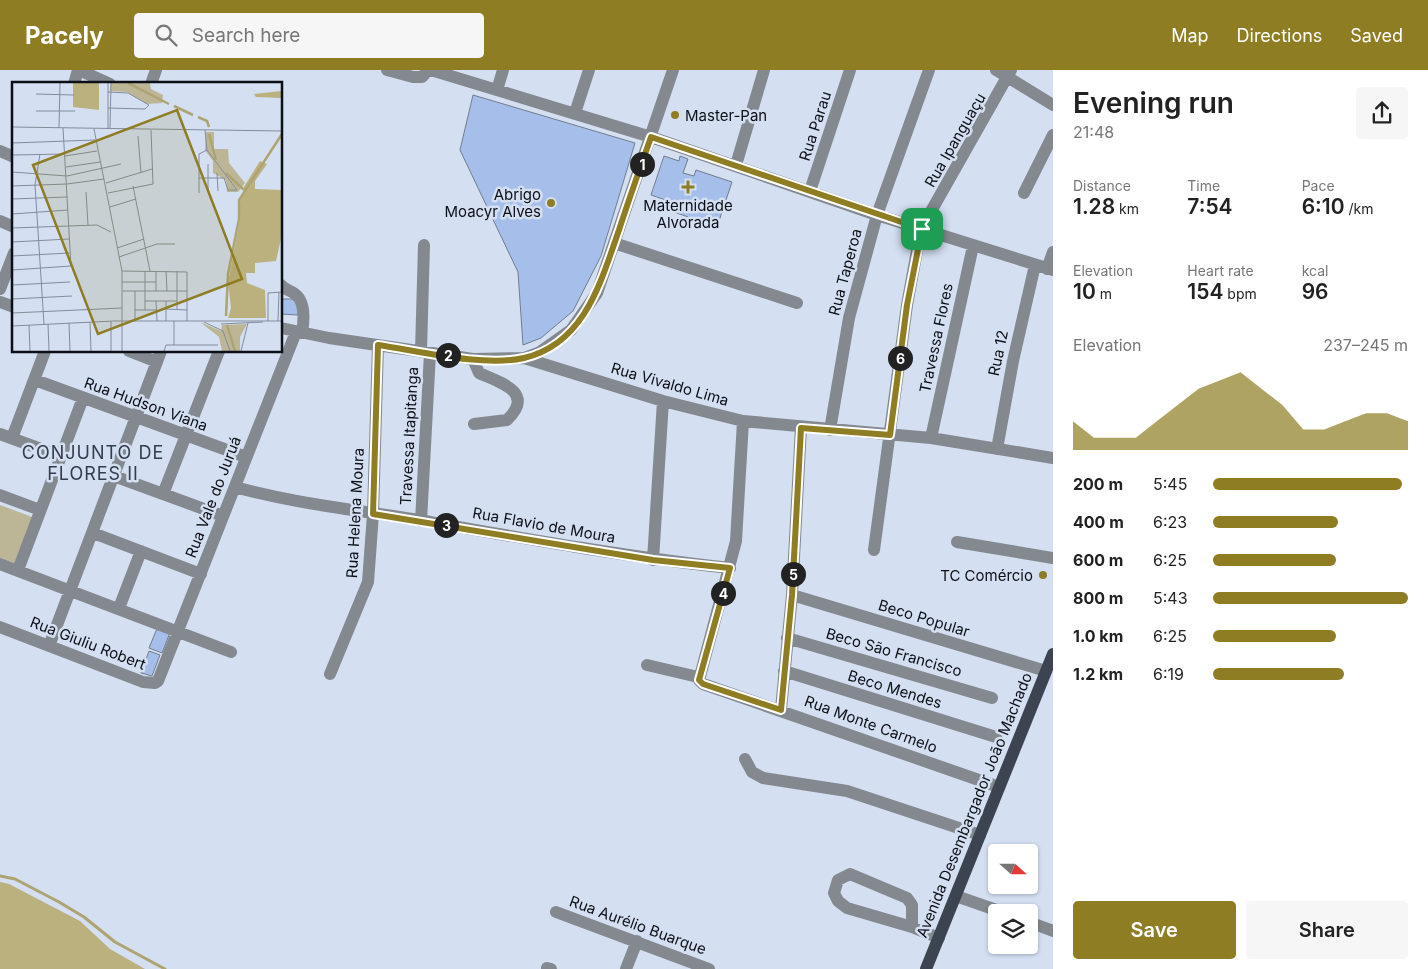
<!DOCTYPE html>
<meta charset="utf-8">
<style>
body{margin:0;font-family:Inter,sans-serif;background:#f6f6f6;color:#222;height:100vh;display:flex;flex-direction:column;font-size:19px;white-space:nowrap}
*{box-sizing:border-box;margin:0}
p{font-size:16px;color:#767676}
.icon{flex:none;width:28px;height:28px;fill:none;stroke:currentColor;stroke-width:2;stroke-linecap:round;stroke-linejoin:round}
.map{position:relative;flex:1;overflow:hidden}
.sheet{display:flex;flex-direction:column;background:#fff;width:375px}
.sheet>*{flex:none}
.needle{width:32px;rotate:111deg}
.fabs{position:absolute;left:988px;top:774px;display:grid;gap:10px}
.fabs a{display:grid;place-items:center;width:50px;height:50px;border-radius:5px;background:#fff;box-shadow:0 1px 4px #0004;font-size:25px}
.pin{position:absolute;display:grid;place-items:center;width:42px;height:42px;color:#fff;margin:-21px;border-radius:10px;box-shadow:0 2px 8px #0006}
.km{position:absolute;width:25px;height:25px;margin:-12px;border-radius:50%;background:#222;color:#fff;font-size:14px;line-height:25px;text-align:center}
.round{display:grid;place-items:center;flex:none;width:52px;height:52px;border-radius:5px;background:#f6f6f6}
.headline{display:flex;align-items:center;justify-content:space-between;height:85px;padding:0 20px}
h1{font-size:28px;font-weight:600;line-height:38px}
.figures{display:grid;grid-template-columns:repeat(3,1fr);gap:8px;height:85px;padding:5px 20px}
.figures div{display:grid;align-content:center}
.figures b{font-size:21px;font-weight:600}
.figures small{font-size:14px;font-weight:400}
.figures p{font-size:14px}
.chart{height:140px;padding:10px 20px}
.chart p{display:flex;justify-content:space-between}
.chart svg{width:100%;height:90px;margin-top:5px;fill:#8e7d23;opacity:.7}
.button{display:flex;gap:10px;margin-top:auto;padding:10px 20px}
.button a{flex:1;height:58px;border-radius:5px;background:#8e7d23;color:#fff;font-size:20px;font-weight:600;line-height:58px;text-align:center}
.button a+a{background:#f6f6f6;color:#222}
ul{padding:0 20px;list-style:none;font-size:16px}
li{display:grid;grid-template-columns:80px 60px 1fr;align-items:center;height:38px}
li i{height:12px;border-radius:6px;background:#8e7d23}
header{display:flex;align-items:center;gap:30px;box-sizing:border-box;height:70px;padding:0 25px;background:#8e7d23;color:#fff}
header strong{font-size:24px}
nav{display:flex;gap:28px;margin-inline-start:auto;font-size:18px}
.search{width:350px;height:45px;background:#f6f6f6;display:flex;align-items:center;gap:12px;box-sizing:border-box;padding:0 18px;border-radius:5px;color:#767676;font-size:19px}
main{display:flex;flex:1;min-height:0}
.map>svg:first-child{display:block}
</style>
<header>
<strong>Pacely</strong>
<div class="search"><svg class="icon" aria-label="search" viewBox="0 0 24 24"><circle cx="10" cy="10" r="6"/><path d="M15 15l6 6"/></svg>Search here</div>
<nav><a>Map</a><a>Directions</a><a>Saved</a></nav>
</header>
<main>
<div class="map">
<svg width="1053" height="899" viewBox="0 0 1053 899">
<rect width="100%" height="100%" fill="#d4dff2"/>
<path fill="#bcb697" d="M0 435 35 448 17 494 0 488Z"/>
<path fill="#bbb17f" d="M0 812 9 814 80 851 110 879 145 899H0Z"/>
<g fill="none" stroke-linecap="round" stroke-linejoin="round">
<path stroke="#aea472" stroke-width="3" d="M0 806 15 809 59 832 84 847 115 872 165 899"/>
</g>
<path fill="#a6bfea" stroke="#727c8d" d="M473 25 635 73 601 186 573 241 541 268 523 275 518 202 460 80Z
M664 86 679 91 680 86 688 89 683 103 694 106 696 100 732 112 717 157 671 141 674 133 651 125Z
M281 229H298V245L281 244Z
M158 556 171 560 162 583 149 578Z
M149 581 160 585 152 606 141 603Z"/>
<g fill="none" stroke-linecap="round" stroke-linejoin="round">
<path stroke="#848990" stroke-width="12" d="M79 0 110 14
M387 0 413 7H422L428 0
M431 0 651 67 877 145 1053 200
M996 0 1053 35
M74 14 78 0
M151 14 156 0
M497 20 503 0
M575 43 589 0
M0 81 14 87
M736 95 764 0
M810 121 850 0
M1024 123 1053 65
M0 151 14 157
M614 173 797 233
M1047 199 1053 182
M281 215C285 220 290 220 295 224 306 232 304 251 302 263
M0 219 14 183
M0 232 14 237
M281 258 329 268 473 289 524 288 663 331 743 351 931 368 1053 388
M129 281 157 292
M421 281 424 175
M524 288 540 282 571 260 597 223 673 0
M473 289 479 303C499 312 536 322 507 350L474 354
M35 310 246 387
M743 351 736 471 699 610 703 614 999 717
M830 360 849 248 877 145 929 0
M0 364 60 386
M12 368 45 281
M931 368 973 176
M997 379 1013 291 1035 195
M114 406 223 446
M235 417C300 435 360 440 425 451 527 469 628 487 730 498
M163 424 219 281
M0 425 40 440
M421 451 430 283
M93 463 201 504
M957 472 1053 488
M874 480 907 235 921 159 1011 0
M653 490 663 331
M0 494 231 582
M18 500 83 328
M792 525 1046 601
M119 538 141 481
M0 557 143 612 155 613 158 611 296 262
M787 568 992 628
M49 576 161 281
M647 595 698 607
M784 601 996 667
M330 604 368 512 373 444 378 275
M781 639 792 525 801 357
M745 689 752 702 763 708 847 721 980 765
M956 826 1002 842
M556 842 709 899
M1029 852 1053 861
M912 857V835L907 828 850 804 838 810 834 823 838 831 847 838 912 857 939 868
M547 898 551 899
M626 899 637 871"/>
<path stroke="#3c4451" stroke-width="12" d="M926 899 1053 584"/>
</g>
<g fill="none" stroke-linecap="round" stroke-linejoin="round">
<defs>
<path id="route" d="M651 67 922 159 907 235 890 365 801 358 792 525 781 640 703 614 699 610 730 498 653 490 373 444 378 275C419 281 484 297 524 288 585 274 601 211 619 160 629 129 640 98 651 67Z"/>
</defs>
<use href="#route" stroke="#fff" stroke-width="10"/>
<use href="#route" stroke="#8e7d23" stroke-width="6"/>
</g>
<g fill="#8e7d23" stroke="#d4dff2" stroke-width="2">
<circle cx="675" cy="45" r="5"/>
<path d="M685.5 109.5h5v5h5v5h-5v5h-5v-5h-5v-5h5z"/>
<circle cx="551" cy="133" r="5"/>
<circle cx="1043" cy="505" r="5"/>
</g>
<g text-anchor="middle" dominant-baseline="central" stroke-width="5" stroke-linejoin="round" paint-order="stroke">
<g font-size="15" fill="#0c0f16" stroke="#d4dff2" text-anchor="end">
<text x="685" y="45" text-anchor="start">Master-Pan</text>
<text x="541" y="124">Abrigo<tspan x="541" dy="17">Moacyr Alves</tspan></text>
<text x="688" y="135" text-anchor="middle">Maternidade<tspan x="688" dy="17">Alvorada</tspan></text>
<text x="1033" y="505">TC Comércio</text>
</g>
<g font-size="15" fill="#0c0f16" stroke="#d4dff2">
<text transform="translate(815 56) rotate(-72)">Rua Parau</text>
<text transform="translate(955 70) rotate(-60)">Rua Ipanguaçu</text>
<text transform="translate(845 202) rotate(-75)">Rua Taperoa</text>
<text transform="translate(936 268) rotate(-78)">Travessa Flores</text>
<text transform="translate(998 283) rotate(-78)">Rua 12</text>
<text transform="translate(670 314) rotate(16)">Rua Vivaldo Lima</text>
<text transform="translate(146 334) rotate(20)">Rua Hudson Viana</text>
<text transform="translate(409 366) rotate(-87)">Travessa Itapitanga</text>
<text transform="translate(213 427) rotate(-69)">Rua Vale do Juruá</text>
<text transform="translate(355 443) rotate(-87)">Rua Helena Moura</text>
<text transform="translate(544 455) rotate(10)">Rua Flavio de Moura</text>
<text transform="translate(924 548) rotate(17)">Beco Popular</text>
<text transform="translate(88 573) rotate(21)">Rua Giuliu Robert</text>
<text transform="translate(894 582) rotate(16)">Beco São Francisco</text>
<text transform="translate(895 619) rotate(17)">Beco Mendes</text>
<text transform="translate(871 654) rotate(20)">Rua Monte Carmelo</text>
<text transform="translate(974 735) rotate(-68)">Avenida Desembargador João Machado</text>
<text transform="translate(638 855) rotate(20)">Rua Aurélio Buarque</text>
</g>
<g font-size="18" letter-spacing="1" fill="#353d4d" stroke="#d4dff2">
<text x="93" y="382">CONJUNTO DE<tspan x="93" dy="21">FLORES II</tspan></text>
</g>
</g>
<g transform="translate(12 12)">
<rect width="270" height="270" fill="#d4dff2"/>
<path d="M99 1H138L139 7 151 13 150 21 135 22 115 10 98 9ZM194 50H202V67H216L217 81 233 101 226 110H215L214 98 201 91V79L193 68ZM188 240 209 249 210 243 235 242 228 255V269H210L207 255Z" fill="#bcb697"/>
<path d="M61 1H87V28L61 25ZM270 9V16L244 15 242 12ZM248 79 255 82 243 99V107L270 108V152L264 179 243 181V191H234L235 201 253 208 254 236H216L219 226 216 201 228 138V119L233 110 230 108Z" fill="#bbb17f"/>
<path fill="none" stroke="#aea472" stroke-width="2.5" d="M116 1 157 22M162 24 181 33M186 35 195 39 197 45M197 52 204 78M214 91 231 107M214 234 216 192 227 137V118L270 52M215 243 223 269"/>
<path fill="none" stroke="#848c9a" stroke-width="1" d="M24 12 62 13M96 26 133 27 137 23 116 11 96 10M24 29H63M0 45 270 49M47 46 48 1M98 46 99 1M82 47 110 189V269M96 47V1M193 48 195 68 225 108H216L212 96M126 54 129 91M0 61 83 58M28 72 23 103 32 242M0 73 53 72M53 74 85 69M196 82V109M54 85 88 80M0 90 55 94 109 82M205 91 206 109M187 96H212M94 101 140 87M0 104 55 102 92 97M121 104 138 189M74 110 76 143M96 111 141 102 139 48M187 111V72L195 68M0 117 55 115M98 125 124 117M0 132 56 128M0 146 85 143 99 150M0 160 57 157M105 166 132 157M0 174 58 171M107 175 145 162H163M0 188 59 184 51 46M110 189 175 190V239M133 189V228M144 189V209M154 189 155 209M165 189V227M110 200H144M0 203 58 200M111 209H175M123 209V239M0 217 60 214M133 219H165M144 219 145 239M154 227 175 228M123 228H144M0 231 110 226M99 239V269M154 239V219M256 239V211L270 210M266 239 267 210M78 240 79 269M192 240 211 249 218 269M57 241 58 269M36 242 37 269M209 242 251 240M17 243 18 269M0 244 102 239H270M162 263V239M152 269 154 263H206M229 269 236 241"/>
<path fill="#8e7d23" fill-opacity="0.15" stroke="#8e7d23" stroke-width="2.5" d="M165 28 230 197 86 252 21 83Z"/>
<rect width="270" height="270" fill="none" stroke="#0c0f16" stroke-width="2.5"/>
</g>
</svg>
<div class="fabs">
<a><svg class="needle" viewBox="-14 -14 28 28"><path d="M0-13l5 13h-10z" fill="#e53935"/><path d="M0 13l5-13h-10z" fill="#767676"/></svg></a>
<a><svg class="icon" aria-label="layers" viewBox="0 0 24 24"><path d="M12 4l9 5-9 5-9-5zM3 14l9 5 9-5"/></svg></a>
</div>
<div class="pin" style="left:922px;top:159px;background:#1e9e55"><svg class="icon" aria-label="arrive" viewBox="0 0 24 24"><path d="M6 21V4h12l-3 4 3 4H6"/></svg></div>
<b class="km" style="left:642px;top:94px">1</b>
<b class="km" style="left:448px;top:285px">2</b>
<b class="km" style="left:446px;top:455px">3</b>
<b class="km" style="left:723px;top:523px">4</b>
<b class="km" style="left:793px;top:504px">5</b>
<b class="km" style="left:900px;top:288px">6</b>
</div>
<section class="sheet">
<div class="headline"><div><h1>Evening run</h1><p>21:48</p></div><a class="round"><svg class="icon" aria-label="share" viewBox="0 0 24 24"><path d="M12 15V3M7 8l5-5 5 5M5 13v7h14v-7"/></svg></a></div>
<div class="figures">
<div><p>Distance</p><b>1.28<small> km</small></b></div>
<div><p>Time</p><b>7:54</b></div>
<div><p>Pace</p><b>6:10<small> /km</small></b></div>
</div>
<div class="figures">
<div><p>Elevation</p><b>10<small> m</small></b></div>
<div><p>Heart rate</p><b>154<small> bpm</small></b></div>
<div><p>kcal</p><b>96</b></div>
</div>
<div class="chart"><p><span>Elevation</span>237–245 m</p>
<svg viewBox="0 0 160 44" preserveAspectRatio="none"><path d="M0 44V30L10 38L20 38L30 38L40 30L50 22L60 14L70 10L80 6L90 14L100 22L110 34L120 34L130 30L140 26L150 26L160 30V44z"/></svg>
</div>
<ul>
<li><b>200 m</b>5:45<i style="width:97%"></i></li>
<li><b>400 m</b>6:23<i style="width:64%"></i></li>
<li><b>600 m</b>6:25<i style="width:63%"></i></li>
<li><b>800 m</b>5:43<i style="width:100%"></i></li>
<li><b>1.0 km</b>6:25<i style="width:63%"></i></li>
<li><b>1.2 km</b>6:19<i style="width:67%"></i></li>
</ul>
<div class="button"><a>Save</a><a>Share</a></div>
</section>
</main>
